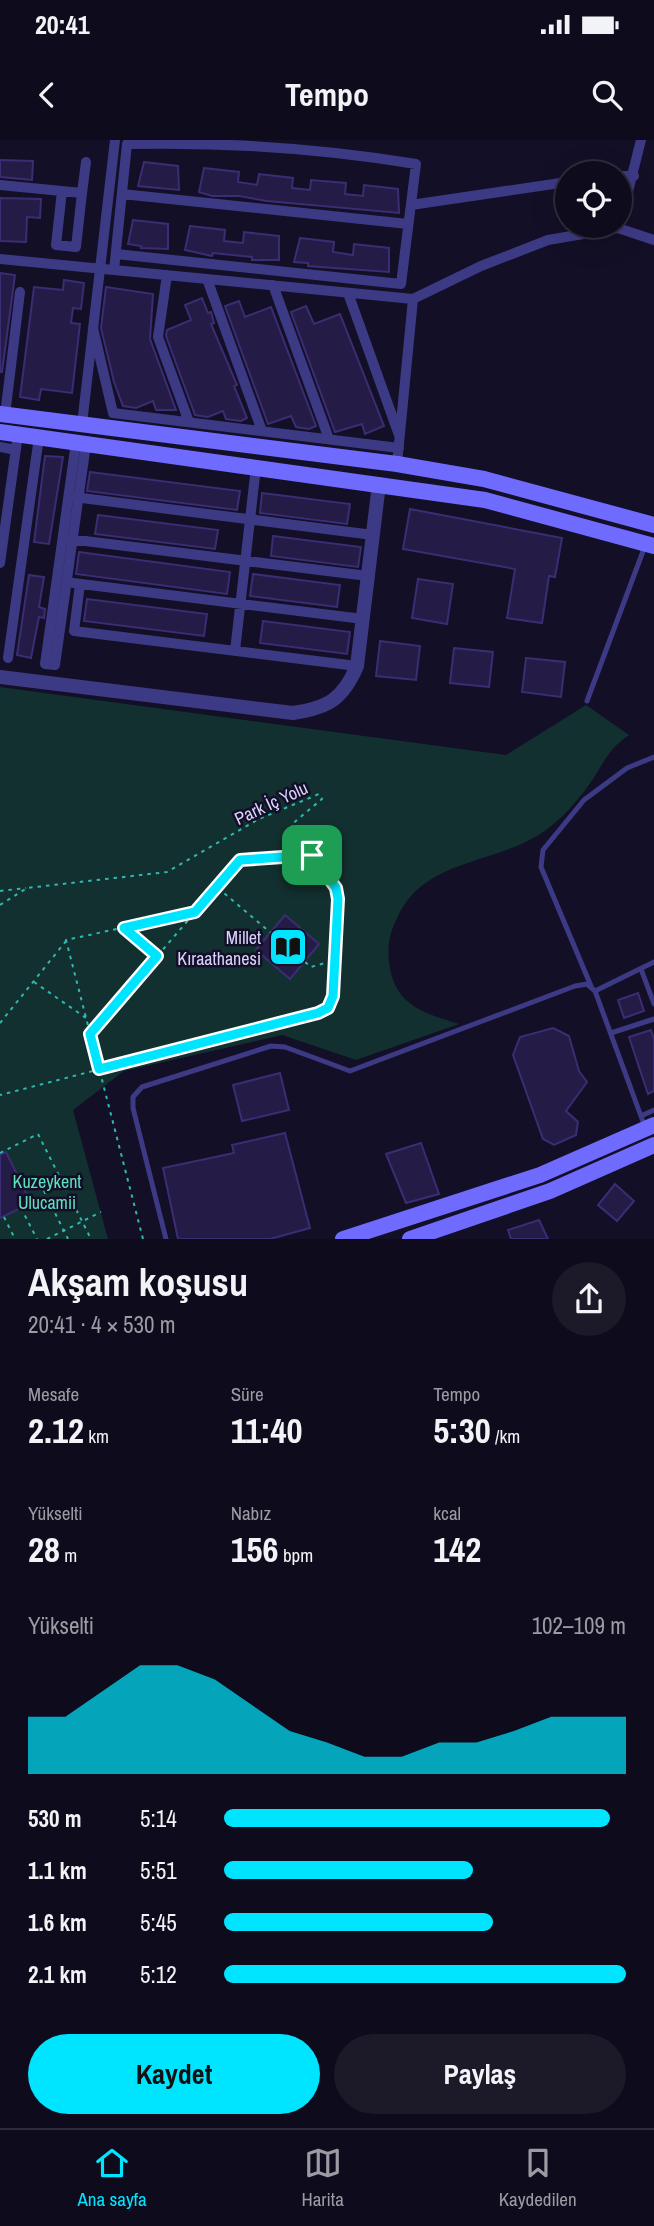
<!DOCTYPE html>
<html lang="tr">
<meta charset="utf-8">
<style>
body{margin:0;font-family:"Archivo Narrow",sans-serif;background:#1c1929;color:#f1f3f6;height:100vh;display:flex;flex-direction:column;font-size:26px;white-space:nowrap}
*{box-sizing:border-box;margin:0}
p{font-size:23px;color:#9b9ba3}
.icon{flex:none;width:38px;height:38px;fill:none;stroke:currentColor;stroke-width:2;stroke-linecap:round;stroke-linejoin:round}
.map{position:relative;height:1099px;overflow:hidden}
.details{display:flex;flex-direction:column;background:#0e0b1c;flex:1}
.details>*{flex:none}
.buttons{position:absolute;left:555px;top:21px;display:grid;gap:14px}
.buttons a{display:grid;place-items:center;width:77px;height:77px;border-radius:50%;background:#0e0b1c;box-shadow:0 7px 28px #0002,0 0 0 2px #2e2b3b;font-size:35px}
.pin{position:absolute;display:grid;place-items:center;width:60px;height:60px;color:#fff;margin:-30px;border-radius:14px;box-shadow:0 4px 10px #0006}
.round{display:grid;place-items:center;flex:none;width:74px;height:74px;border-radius:37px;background:#1c1929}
.headline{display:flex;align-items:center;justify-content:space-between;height:119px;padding:0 28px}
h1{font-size:38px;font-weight:800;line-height:52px}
.metrics{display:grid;grid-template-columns:repeat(3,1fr);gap:10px;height:119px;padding:7px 28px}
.metrics div{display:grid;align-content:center}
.metrics b{font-size:35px;font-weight:800}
.metrics small{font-size:19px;font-weight:400}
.metrics p{font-size:19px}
.chart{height:196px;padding:14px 28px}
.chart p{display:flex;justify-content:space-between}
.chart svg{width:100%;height:126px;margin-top:7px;fill:#00e5ff;opacity:.7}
.action{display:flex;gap:14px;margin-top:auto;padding:14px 28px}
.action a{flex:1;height:80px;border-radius:42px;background:#00e5ff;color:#111;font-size:28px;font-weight:800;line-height:80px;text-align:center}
.action a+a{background:#1c1929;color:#f1f3f6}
ul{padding:0 28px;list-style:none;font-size:23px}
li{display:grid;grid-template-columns:112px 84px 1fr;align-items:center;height:52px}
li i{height:18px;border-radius:9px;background:#00e5ff}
.status{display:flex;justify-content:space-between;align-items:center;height:49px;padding:0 35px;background:#0e0b1c;direction:ltr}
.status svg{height:19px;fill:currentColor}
header{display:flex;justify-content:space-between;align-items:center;height:91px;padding:0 28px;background:#0e0b1c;font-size:32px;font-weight:800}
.tabs{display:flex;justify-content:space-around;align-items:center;height:98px;border-top:2px solid #2e2b3b;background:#0e0b1c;font-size:19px;color:#9b9ba3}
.tabs a{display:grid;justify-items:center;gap:4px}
.tabs .on{color:#00e5ff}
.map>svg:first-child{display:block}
</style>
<div class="status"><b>20:41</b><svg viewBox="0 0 49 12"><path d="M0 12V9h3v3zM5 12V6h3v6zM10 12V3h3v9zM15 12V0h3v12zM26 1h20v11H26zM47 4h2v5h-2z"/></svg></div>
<header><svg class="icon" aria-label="back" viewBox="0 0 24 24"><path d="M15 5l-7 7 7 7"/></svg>Tempo<svg class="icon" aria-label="search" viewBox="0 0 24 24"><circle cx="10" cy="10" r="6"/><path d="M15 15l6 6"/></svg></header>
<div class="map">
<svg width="654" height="1099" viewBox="0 0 654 1099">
<rect width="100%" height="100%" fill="#130f26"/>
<path fill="#12302f" d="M0 547 506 615 586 565 629 595C608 610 606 619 593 639 580 658 564 677 546 690 500 724 429 717 400 772 391 789 387 802 389 822 394 866 424 873 459 884L356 920 282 895 124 931 73 970 108 1099H0Z"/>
<path fill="#241b47" stroke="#3b2d73" stroke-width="2" d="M0 20 33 21 32 40 0 37Z
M144 22 178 26 179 50 138 46Z
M204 28 239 32 238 42 257 45 259 34 293 38 292 48 310 50 311 40 346 43 345 54 363 56 364 45 398 49 399 73 267 61 239 56H212L199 52Z
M0 58 41 59 40 78 27 77 26 102 0 101Z
M133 80 168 84V109L141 108V106L128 104Z
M190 86 225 90 224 101 243 103 244 92 279 96V120H252V117L213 113 212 116 185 110Z
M300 98 334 102 333 112 353 115 354 104 389 108V132L308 126V123L294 122Z
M0 133 15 135 2 232H0Z
M64 140 84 143 81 169 73 168 71 183 80 184 72 253 41 249 39 260 20 257 34 147 63 150Z
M106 147 153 154 150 199 176 270H156L153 261 136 268 123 266 114 242 101 188Z
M202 158 208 173 211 172 214 183 211 184 237 245 234 246 247 278 241 281 226 279 223 271 208 277 195 275 166 196 167 190 191 180 185 165Z
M239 161 245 177 271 167 316 286 309 289 296 287 291 276 268 284 225 166Z
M306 166 314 184 340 174 384 286 365 294 362 284 335 292 291 172Z
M45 316 63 317 49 404 34 402Z
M90 332 240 351 237 370 87 351Z
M262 353 350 364 347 384 260 373Z
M410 369 562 398 555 437 549 436 542 483 507 478 515 429 403 409Z
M98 375 218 390 215 409 95 394Z
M273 396 361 407 358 427 271 416Z
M79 412 230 432 227 454 76 434Z
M253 434 340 445 337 467 250 456Z
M29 435 44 437 39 467 45 469 44 478 39 477 31 518 17 515Z
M418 439 453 444 447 484 412 478Z
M87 459 207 474 204 496 84 481Z
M263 481 350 492 347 514 260 503Z
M380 501 420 506 416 540 376 536Z
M454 508 493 512 489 547 450 543Z
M526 518 565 522 561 557 522 552Z
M285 775 319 804 290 839 256 810Z
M638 853 644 871 624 878 618 860Z
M553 888 569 896 579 931 587 942 566 971 578 982 576 995 554 1005 543 999 513 915 520 897Z
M651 890 654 899V951L648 954 629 897Z
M280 933 289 970 242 981 233 945Z
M285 993 310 1088 270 1099H178L163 1028 234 1013 232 1005Z
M421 1003 439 1054 406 1063 386 1014Z
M6 1012 31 1063 0 1078V1015Z
M615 1044 634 1061 617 1081 598 1065Z
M539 1080 548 1099H511L508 1090Z"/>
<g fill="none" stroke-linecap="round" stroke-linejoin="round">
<path stroke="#2fb8b0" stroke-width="2" stroke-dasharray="3.5 5" stroke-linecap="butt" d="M218 748 271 793
M0 751 26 748
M0 765 27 748 167 732 259 679 319 654 322 659 291 685 336 748 338 759 333 856 328 868 318 873 0 955
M126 790 156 815
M305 822 311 827 336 820
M34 842 86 878
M0 883 66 801
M91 893 240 720 310 715
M0 1013 38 994 91 1099
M58 1036 41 1045 68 1099
M21 1068 37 1099
M4 1077 15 1099
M47 1099 101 1072
M143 1099 66 800 195 772"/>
<path stroke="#3d3a85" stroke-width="5" d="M587 561 645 406
M641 829 654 864
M591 846 541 727 543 710 584 660 627 628 654 617
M611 893 654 879
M641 976 654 970
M645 987 595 851 654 822
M166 1099 133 968V957L142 947 271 906 285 907 350 931 575 846 587 844 595 851"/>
<path stroke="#3d3a85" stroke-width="10" d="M620 36H634
M0 45 82 53 76 107 56 105 62 51
M82 53 86 22
M122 54 408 84
M411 65 567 42
M620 83 641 0
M0 119 413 159 481 126 548 100 618 88 654 100
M114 130C118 88 123 46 127 4 225 2 320 8 416 24L401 144 116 114
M167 135 158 197 189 282
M207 139 262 291
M273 145 329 299
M348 153 399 295
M93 188 113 273 399 308
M5 275 20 152
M82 284 115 0
M76 302 45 524 55 525 86 304
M0 307 16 310
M397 324 413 159
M74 357 373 395
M69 399 368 436
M0 423 18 294
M73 443 363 479
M80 444 74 491 357 526
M235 511 256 327
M8 518 39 297"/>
<path stroke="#3d3a85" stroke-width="14" d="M0 537 293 573C328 568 343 559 357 526L379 344"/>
<path stroke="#6f6bff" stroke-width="16" d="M0 274 397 324 484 339 654 385
M0 292 485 360 654 406
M343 1099 540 1035 654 985
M410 1099 550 1051 654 1005"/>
</g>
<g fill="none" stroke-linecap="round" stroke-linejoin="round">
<defs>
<path id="route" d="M312 715 336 748 338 759 333 856 328 868 318 873 99 929 90 894 157 816 124 788 195 772 240 720Z"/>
</defs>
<use href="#route" stroke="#fff" stroke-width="14"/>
<use href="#route" stroke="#00e5ff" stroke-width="9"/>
</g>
<defs>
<symbol id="library-square" viewBox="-11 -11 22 22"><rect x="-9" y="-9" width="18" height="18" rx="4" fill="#00e5ff" stroke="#130f26"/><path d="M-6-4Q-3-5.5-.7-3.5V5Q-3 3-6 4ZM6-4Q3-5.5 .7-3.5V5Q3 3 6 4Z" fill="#111"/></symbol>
</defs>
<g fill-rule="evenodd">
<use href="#library-square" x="266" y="785" width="44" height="44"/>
</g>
<g text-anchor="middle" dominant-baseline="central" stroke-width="5" stroke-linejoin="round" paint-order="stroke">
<g font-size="18" fill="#d9d4ff" stroke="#130f26">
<text transform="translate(271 663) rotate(-25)">Park İç Yolu</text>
</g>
<g font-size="18" fill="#d9d4ff" stroke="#130f26" text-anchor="end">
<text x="261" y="797">Millet<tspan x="261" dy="21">Kıraathanesi</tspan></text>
</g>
<g font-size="18" fill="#5fe0c0" stroke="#130f26">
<text x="47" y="1041">Kuzeykent<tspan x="47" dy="21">Ulucamii</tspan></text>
</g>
</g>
</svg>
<div class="buttons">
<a><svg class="icon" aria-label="locate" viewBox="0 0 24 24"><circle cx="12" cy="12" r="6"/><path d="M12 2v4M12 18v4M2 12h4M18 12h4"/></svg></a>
</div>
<div class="pin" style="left:312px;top:715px;background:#1e9e55"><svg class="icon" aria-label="arrive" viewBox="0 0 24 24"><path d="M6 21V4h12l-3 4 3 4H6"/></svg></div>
</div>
<section class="details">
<div class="headline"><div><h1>Akşam koşusu</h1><p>20:41 · 4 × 530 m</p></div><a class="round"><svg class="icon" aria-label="share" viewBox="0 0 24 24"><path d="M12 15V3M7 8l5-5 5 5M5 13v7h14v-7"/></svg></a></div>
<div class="metrics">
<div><p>Mesafe</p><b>2.12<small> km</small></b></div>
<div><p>Süre</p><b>11:40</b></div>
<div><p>Tempo</p><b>5:30<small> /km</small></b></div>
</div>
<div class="metrics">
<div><p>Yükselti</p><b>28<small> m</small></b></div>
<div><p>Nabız</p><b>156<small> bpm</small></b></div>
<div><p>kcal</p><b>142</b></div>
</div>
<div class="chart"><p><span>Yükselti</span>102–109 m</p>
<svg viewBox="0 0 160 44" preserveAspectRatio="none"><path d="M0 44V24L10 24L20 15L30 6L40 6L50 11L60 20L70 29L80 33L90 38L100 38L110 33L120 33L130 29L140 24L150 24L160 24V44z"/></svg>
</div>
<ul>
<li><b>530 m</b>5:14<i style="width:96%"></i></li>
<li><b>1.1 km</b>5:51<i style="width:62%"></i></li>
<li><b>1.6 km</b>5:45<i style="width:67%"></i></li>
<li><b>2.1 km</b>5:12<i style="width:100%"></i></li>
</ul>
<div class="action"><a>Kaydet</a><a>Paylaş</a></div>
</section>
<nav class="tabs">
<a class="on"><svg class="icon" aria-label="home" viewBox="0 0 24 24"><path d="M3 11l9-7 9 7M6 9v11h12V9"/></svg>Ana sayfa</a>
<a><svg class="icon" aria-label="map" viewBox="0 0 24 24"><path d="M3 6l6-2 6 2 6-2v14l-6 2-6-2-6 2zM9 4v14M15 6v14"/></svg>Harita</a>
<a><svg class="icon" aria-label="saved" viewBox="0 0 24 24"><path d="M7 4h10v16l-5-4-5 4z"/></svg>Kaydedilen</a>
</nav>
